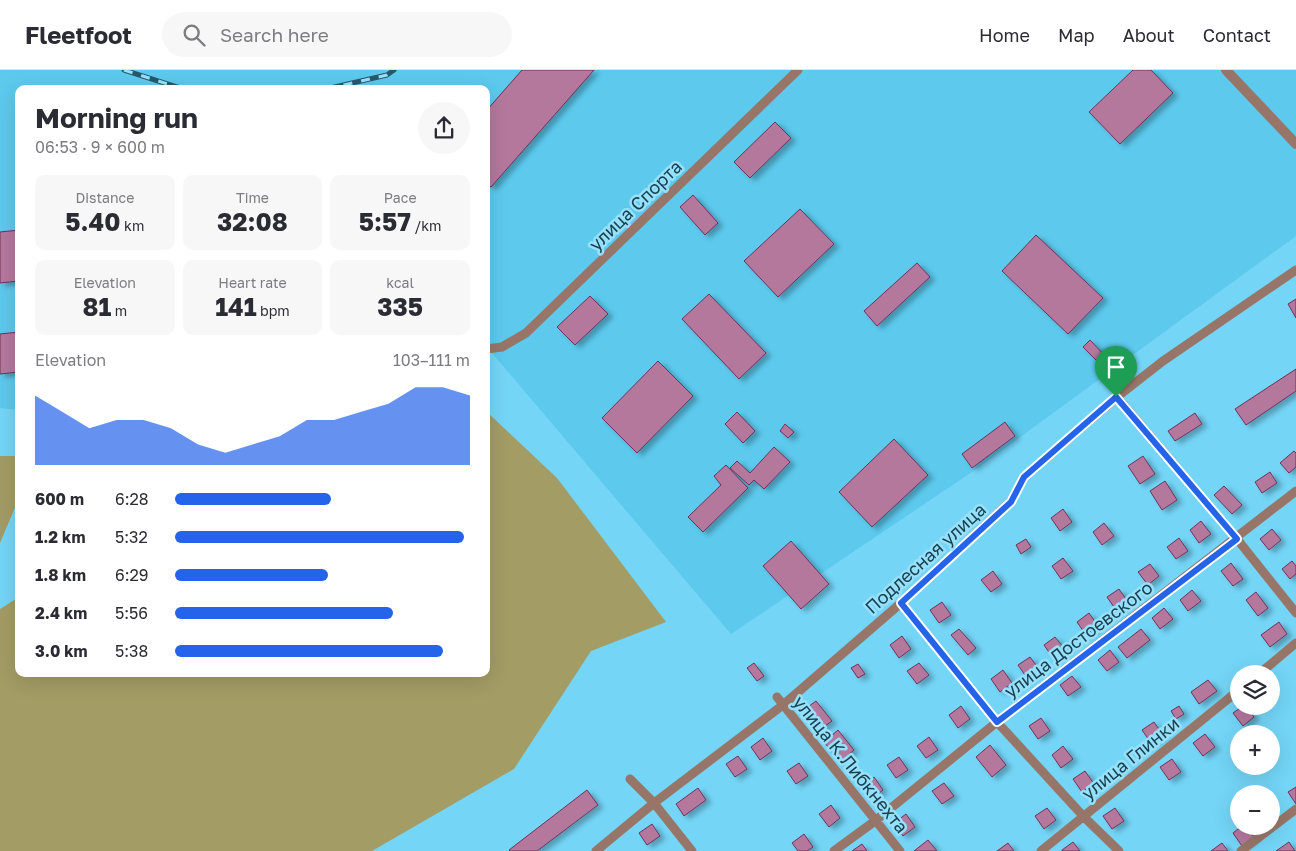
<!DOCTYPE html>
<meta charset="utf-8">
<style>
body{margin:0;font-family:"Golos Text",sans-serif;background:#f7f7f7;color:#2b2b33;height:100vh;display:flex;flex-direction:column;font-size:19px;white-space:nowrap}
*{box-sizing:border-box;margin:0}
p{font-size:16px;color:#7c7c81}
.icon{flex:none;width:28px;height:28px;fill:none;stroke:currentColor;stroke-width:2;stroke-linecap:round;stroke-linejoin:round}
.map{position:relative;flex:1;overflow:hidden}
.details{position:absolute;left:15px;top:15px;width:475px;height:592px;display:flex;flex-direction:column;background:#fff;border-radius:10px;box-shadow:0 5px 20px #0002}
.details>*{flex:none}
.tools{position:absolute;left:1230px;top:595px;display:grid;gap:10px}
.tools a{display:grid;place-items:center;width:50px;height:50px;border-radius:50%;background:#fff;box-shadow:0 5px 20px #0002;font-size:25px}
.pin{position:absolute;display:grid;place-items:center;width:42px;height:42px;color:#fff;margin:-51px -21px;border-radius:50% 50% 50% 0;rotate:-45deg;box-shadow:0 0 5px #0007}
.pin .icon{rotate:45deg}
.round{display:grid;place-items:center;flex:none;width:52px;height:52px;border-radius:26px;background:#f7f7f7}
.summary{display:flex;align-items:center;justify-content:space-between;height:85px;padding:0 20px}
h1{font-size:28px;font-weight:700;line-height:38px}
.metrics{display:grid;grid-template-columns:repeat(3,1fr);gap:8px;height:85px;padding:5px 20px}
.metrics div{display:grid;align-content:center;border-radius:10px;background:#f7f7f7;text-align:center}
.metrics b{font-size:25px;font-weight:700}
.metrics small{font-size:14px;font-weight:400}
.metrics p{font-size:14px}
.chart{height:140px;padding:10px 20px}
.chart p{display:flex;justify-content:space-between}
.chart svg{width:100%;height:90px;margin-top:5px;fill:#2563eb;opacity:.7}
ul{padding:0 20px;list-style:none;font-size:16px}
li{display:grid;grid-template-columns:80px 60px 1fr;align-items:center;height:38px}
li i{height:12px;border-radius:6px;background:#2563eb}
header{display:flex;align-items:center;gap:30px;box-sizing:border-box;height:70px;padding:0 25px;background:#fff;border-bottom:1px solid #e1e1e2}
header strong{font-size:24px}
nav{display:flex;gap:28px;margin-inline-start:auto;font-size:18px}
.search{width:350px;height:45px;background:#f7f7f7;display:flex;align-items:center;gap:12px;box-sizing:border-box;padding:0 18px;border-radius:28px;color:#7c7c81;font-size:19px}
.map>svg:first-child{display:block}
</style>
<header>
<strong>Fleetfoot</strong>
<div class="search"><svg class="icon" aria-label="search" viewBox="0 0 24 24"><circle cx="10" cy="10" r="6"/><path d="M15 15l6 6"/></svg>Search here</div>
<nav><a>Home</a><a>Map</a><a>About</a><a>Contact</a></nav>
</header>
<div class="map">
<svg width="1296" height="781" viewBox="0 0 1296 781">
<defs>
<filter id="shadow"><feDropShadow dx="5" dy="3" stdDeviation="2.5" flood-color="#0004"/></filter>
</defs>
<rect width="100%" height="100%" fill="#74d5f7"/>
<path fill="#5cc9ed" d="M0 0H1296V166L972 402 731 564 486 276V19H19V340L0 338Z"/>
<path fill="#a39c65" d="M486 341 557 408 666 552 591 581 514 699 372 781H0V539L19 527V604H486Z
M0 386H19V428L0 473Z"/>
<path fill="#b4789d" stroke="#71325b" filter="url(#shadow)" d="M522 0H594L491 117 486 113V41Z
M1133 0H1151L1173 23 1120 74 1089 42Z
M775 52 791 68 750 108 734 92Z
M693 125 718 153 705 165 680 137Z
M800 139 834 174 778 227 744 191Z
M19 160V211L0 213V162Z
M1036 165 1103 228 1068 264 1002 201Z
M917 193 930 207 877 256 864 241Z
M709 224 766 283 739 309 682 249Z
M590 226 608 244 575 275 557 257Z
M1296 229V248L1288 234Z
M19 262V302L0 304V264Z
M1090 270 1111 292 1105 299 1083 277Z
M658 291 693 326 637 383 602 348Z
M1296 299V321L1246 355 1235 339Z
M737 342 755 361 743 373 725 354Z
M1195 343 1202 354 1175 371 1168 361Z
M1005 352 1015 366 972 398 962 384Z
M785 354 794 362 788 368 780 361Z
M894 369 928 405 872 457 839 422Z
M774 377 790 392 764 419 754 410 749 415 730 398 737 391 750 403Z
M1294 381 1296 383V397L1289 403 1280 393Z
M1143 386 1155 404 1140 414 1128 396Z
M726 395 748 418 703 462 688 447 721 415 714 406Z
M1270 402 1277 413 1262 423 1255 412Z
M1165 411 1177 430 1162 440 1150 421Z
M1224 416 1242 435 1232 444 1214 425Z
M1063 439 1072 452 1060 461 1051 448Z
M1201 451 1211 464 1199 473 1190 460Z
M1104 453 1114 466 1102 475 1093 462Z
M1272 459 1281 470 1269 480 1260 469Z
M1179 468 1188 481 1176 489 1167 477Z
M1026 469 1031 477 1021 484 1016 475Z
M791 471 829 514 801 539 763 496Z
M1063 488 1073 501 1061 509 1052 496Z
M1292 491 1296 496V504L1290 509 1282 499Z
M1231 493 1243 509 1233 516 1221 501Z
M1150 494 1159 506 1148 515 1138 502Z
M993 501 1002 514 991 522 981 510Z
M1119 519 1128 532 1116 540 1107 527Z
M1192 520 1201 531 1188 541 1180 530Z
M1256 522 1268 538 1258 546 1246 530Z
M942 532 951 545 939 553 930 540Z
M1164 538 1173 549 1160 559 1152 548Z
M1089 543 1098 556 1086 565 1077 552Z
M1279 552 1287 564 1270 577 1261 565Z
M959 559 976 578 968 585 951 565Z
M1141 559 1150 570 1127 588 1118 577Z
M902 566 911 579 899 588 890 575Z
M1055 567 1065 579 1053 588 1044 575Z
M1110 580 1119 592 1107 601 1098 590Z
M1030 587 1039 599 1027 608 1018 595Z
M754 593 764 606 757 611 747 598Z
M919 593 929 605 917 614 907 601Z
M858 594 865 604 858 608 851 598Z
M1003 600 1012 613 1000 622 991 609Z
M1072 606 1081 617 1068 626 1060 615Z
M1208 610 1217 621 1199 634 1191 622Z
M816 631 832 651 817 662 801 642Z
M961 636 970 649 958 658 949 645Z
M1179 636 1184 644 1176 649 1171 641Z
M1243 636H1246L1254 647 1243 656 1233 643Z
M1041 648 1050 661 1038 669 1029 656Z
M1154 652 1163 665 1151 673 1142 660Z
M838 660 854 680 840 692 824 672Z
M1205 664 1215 677 1203 686 1193 673Z
M929 667 938 680 926 688 917 676Z
M763 668 772 681 760 690 751 677Z
M990 675 1006 695 992 707 976 687Z
M1063 676 1073 689 1061 698 1052 685Z
M738 686 747 699 735 707 726 694Z
M899 687 908 700 896 708 887 695Z
M1172 689 1181 702 1169 710 1160 697Z
M799 693 808 706 796 714 787 701Z
M1085 701 1094 714 1082 722 1073 709Z
M874 707 883 720 871 729 862 716Z
M944 713 954 726 942 734 932 721Z
M1296 717V734L1288 722Z
M698 718 706 730 684 746 676 734Z
M587 720 598 735 537 781H510L509 780Z
M831 735 840 748 829 757 819 744Z
M1047 738 1056 750 1044 759 1035 746Z
M1115 738 1124 751 1112 759 1103 746Z
M906 744 915 757 903 766 894 753Z
M652 754 660 766 647 775 639 763Z
M1242 756H1246L1254 767 1242 776 1233 763Z
M804 764 813 777 807 781H798L792 773Z
M928 770 937 781H914Z
M1073 772 1080 781H1062V780Z
M1289 772 1295 781H1276Z
M1008 773 1014 781H997Z
M1222 773 1228 781H1211Z
M862 774 867 781H852Z"/>
<g fill="none" stroke-linecap="round" stroke-linejoin="round">
<path stroke="#977669" stroke-width="9" d="M486 279 502 277 526 263 798 0
M1117 327 1237 469 1296 543
M901 533 997 652 1084 747 1119 781
M1259 604 1296 573
M777 627 900 781
M630 709 654 733 692 781
M596 781 654 733 783 635 901 533 1011 431 1024 407 1117 327 1163 291 1296 200
M834 781 875 751 997 652 1296 421
M1041 781 1239 620
M1241 781 1296 739"/>
<path stroke="#977669" stroke-width="10" d="M1226 0 1296 74"/>
<defs>
<path id="rail" d="M124 0 183 19
M326 19 387 5 394 0"/>
</defs>
<use href="#rail" stroke="#27596a" stroke-width="5"/>
<use href="#rail" stroke="#96e0fb" stroke-width="3" stroke-dasharray="9" stroke-linecap="butt"/>
</g>
<g fill="none" stroke-linecap="round" stroke-linejoin="round">
<defs>
<path id="route" d="M1116 327 1237 469 997 652 901 533 1011 432 1024 407Z"/>
</defs>
<use href="#route" stroke="#fff" stroke-width="10"/>
<use href="#route" stroke="#2563eb" stroke-width="6"/>
</g>
<g text-anchor="middle" dominant-baseline="central" stroke-width="5" stroke-linejoin="round" paint-order="stroke">
<g font-size="18" fill="#194250" stroke="#96e0fb">
<text transform="translate(635 135) rotate(-44)">улица Спорта</text>
<text transform="translate(925 488) rotate(-42)">Подлесная улица</text>
<text transform="translate(1078 569) rotate(-37)">улица Достоевского</text>
<text transform="translate(1130 688) rotate(-39)">улица Глинки</text>
<text transform="translate(851 694) rotate(51)">улица К.Либкнехта</text>
</g>
</g>
</svg>
<div class="tools">
<a><svg class="icon" aria-label="layers" viewBox="0 0 24 24"><path d="M12 4l9 5-9 5-9-5zM3 14l9 5 9-5"/></svg></a>
<a>+</a>
<a>−</a>
</div>
<div class="pin" style="left:1116px;top:327px;background:#1e9e55"><svg class="icon" aria-label="arrive" viewBox="0 0 24 24"><path d="M6 21V4h12l-3 4 3 4H6"/></svg></div>
<section class="details">
<div class="summary"><div><h1>Morning run</h1><p>06:53 · 9 × 600 m</p></div><a class="round"><svg class="icon" aria-label="share" viewBox="0 0 24 24"><path d="M12 15V3M7 8l5-5 5 5M5 13v7h14v-7"/></svg></a></div>
<div class="metrics">
<div><p>Distance</p><b>5.40<small> km</small></b></div>
<div><p>Time</p><b>32:08</b></div>
<div><p>Pace</p><b>5:57<small> /km</small></b></div>
</div>
<div class="metrics">
<div><p>Elevation</p><b>81<small> m</small></b></div>
<div><p>Heart rate</p><b>141<small> bpm</small></b></div>
<div><p>kcal</p><b>335</b></div>
</div>
<div class="chart"><p><span>Elevation</span>103–111 m</p>
<svg viewBox="0 0 160 44" preserveAspectRatio="none"><path d="M0 44V10L10 18L20 26L30 22L40 22L50 26L60 34L70 38L80 34L90 30L100 22L110 22L120 18L130 14L140 6L150 6L160 10V44z"/></svg>
</div>
<ul>
<li><b>600 m</b>6:28<i style="width:53%"></i></li>
<li><b>1.2 km</b>5:32<i style="width:98%"></i></li>
<li><b>1.8 km</b>6:29<i style="width:52%"></i></li>
<li><b>2.4 km</b>5:56<i style="width:74%"></i></li>
<li><b>3.0 km</b>5:38<i style="width:91%"></i></li>
</ul>
</section>
</div>
